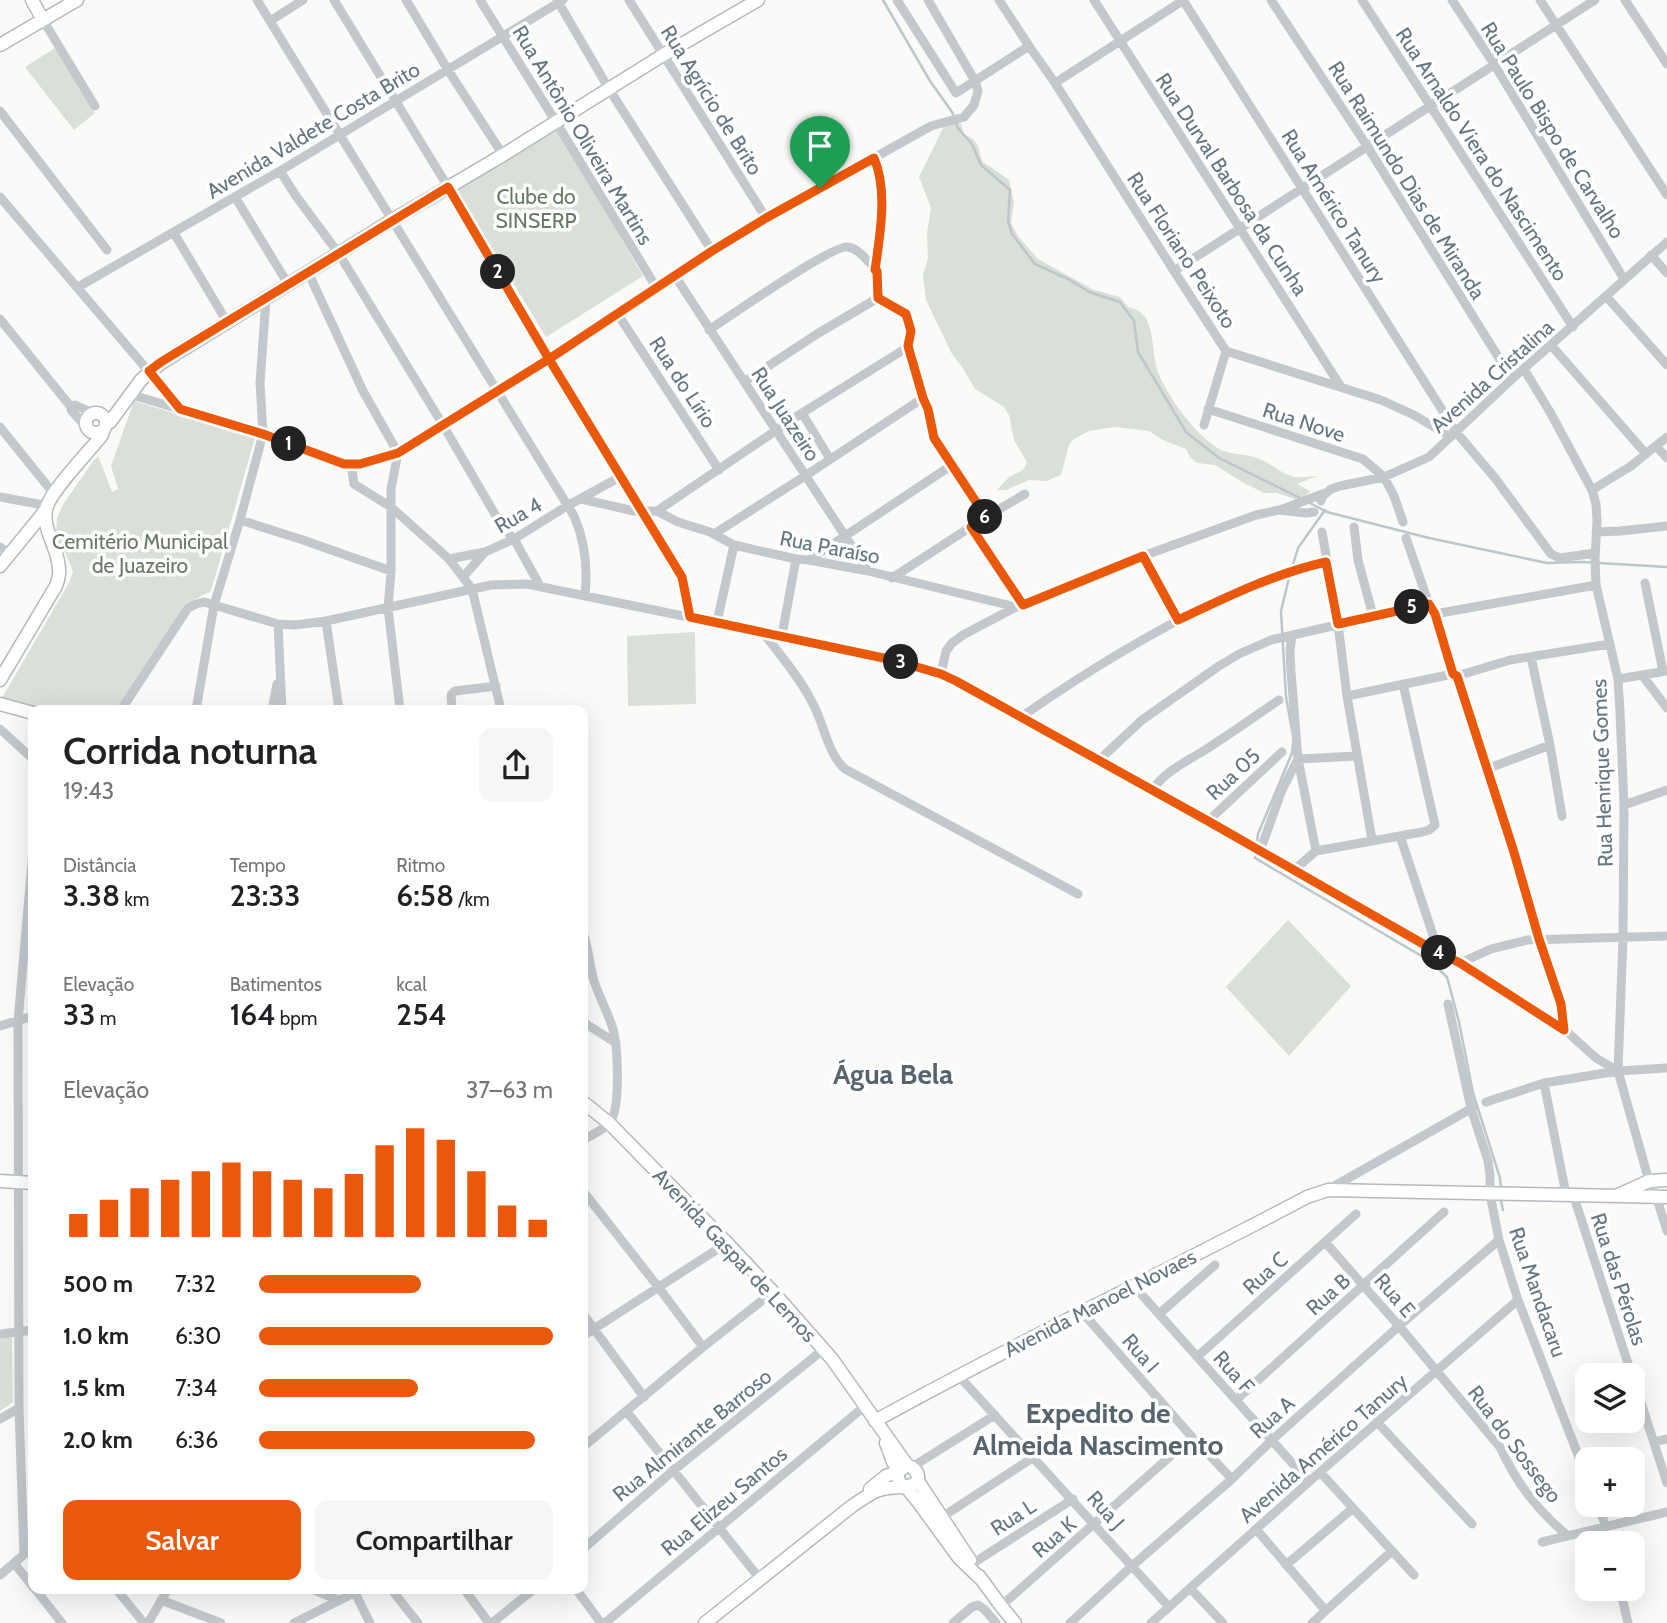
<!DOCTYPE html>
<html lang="pt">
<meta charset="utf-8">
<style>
body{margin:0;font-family:Cabin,sans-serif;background:#f6f6f6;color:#202124;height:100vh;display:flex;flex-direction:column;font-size:26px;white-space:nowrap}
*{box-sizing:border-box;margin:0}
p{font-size:23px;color:#757577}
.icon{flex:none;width:38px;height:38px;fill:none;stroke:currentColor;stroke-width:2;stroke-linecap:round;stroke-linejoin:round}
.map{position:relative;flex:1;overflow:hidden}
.panel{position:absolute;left:28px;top:705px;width:560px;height:889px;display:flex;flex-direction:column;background:#fff;border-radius:14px;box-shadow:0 7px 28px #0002}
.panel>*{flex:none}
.tools{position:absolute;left:1575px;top:1363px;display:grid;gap:14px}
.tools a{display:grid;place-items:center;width:70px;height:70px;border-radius:14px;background:#fff;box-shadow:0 7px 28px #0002;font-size:35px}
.pin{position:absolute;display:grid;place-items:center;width:60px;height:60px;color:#fff;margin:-72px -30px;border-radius:50% 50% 50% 0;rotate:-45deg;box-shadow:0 0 7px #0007}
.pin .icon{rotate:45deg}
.km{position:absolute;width:35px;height:35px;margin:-18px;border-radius:50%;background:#222;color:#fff;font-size:19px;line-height:35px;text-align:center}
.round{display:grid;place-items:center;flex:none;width:74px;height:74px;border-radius:14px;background:#f6f6f6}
.headline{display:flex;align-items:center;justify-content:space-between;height:119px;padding:0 35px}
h1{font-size:38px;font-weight:600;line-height:52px}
.metrics{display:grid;grid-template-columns:repeat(3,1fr);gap:10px;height:119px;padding:7px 35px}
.metrics div{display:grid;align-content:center}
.metrics b{font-size:30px;font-weight:600}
.metrics small{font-size:19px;font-weight:400}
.metrics p{font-size:19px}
.chart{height:196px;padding:14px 35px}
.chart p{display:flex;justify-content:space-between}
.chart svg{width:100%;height:126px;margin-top:7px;stroke:#ea580c;stroke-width:6}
.action{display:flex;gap:14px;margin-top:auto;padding:14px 35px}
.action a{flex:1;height:80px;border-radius:14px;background:#ea580c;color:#fff;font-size:28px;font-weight:600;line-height:80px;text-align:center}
.action a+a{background:#f6f6f6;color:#202124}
ul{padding:0 35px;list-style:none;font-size:23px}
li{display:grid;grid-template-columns:112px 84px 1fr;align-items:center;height:52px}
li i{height:18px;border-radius:9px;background:#ea580c}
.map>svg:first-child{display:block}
</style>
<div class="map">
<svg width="1667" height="1623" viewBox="0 0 1667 1623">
<rect width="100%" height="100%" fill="#fafaf8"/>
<path fill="#dadfd7" d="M55 48 95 113 74 130 25 67Z
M959 118 964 134 973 139 978 146 982 161 1009 180 1014 202 1011 223 1018 236 1038 259 1094 290 1120 297 1129 308C1158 311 1150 353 1158 372 1169 398 1187 423 1208 441 1227 458 1237 451 1257 458 1269 462 1279 472 1291 476 1298 479 1309 476 1317 476L1297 484 1310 491 1301 501 1277 493H1264L1242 482 1215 465 1197 463 1190 457 1186 449 1163 440 1149 431 1114 427 1089 431 1074 439 1069 445 1061 475 1046 481 1029 480 1006 490H997L1009 477 1023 470 1027 462 1014 440 1009 415 1004 407 975 389 962 367 952 354 926 300 923 275 928 258 927 233 931 208 919 177 947 120Z
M556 127 643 276 546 337 457 190 462 184Z
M134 401 255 438 211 591 184 605 122 710H40L2 698 70 581 73 571 56 531 57 518 64 503 94 460 98 456 112 492 118 489 111 466Z
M695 632 696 704 628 706 627 636Z
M1288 920 1351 986 1289 1056 1226 987Z
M12 1335 13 1402 0 1411V1338Z"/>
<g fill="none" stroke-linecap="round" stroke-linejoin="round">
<path stroke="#bbc7cb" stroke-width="2.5" d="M883 0 930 81 952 112 954 116
M956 122 957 127 972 144 981 165 1010 190 1008 221 1012 234 1035 264 1070 280 1089 292 1120 302 1134 321 1138 352 1186 432 1219 458 1302 499
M1308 502 1327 512 1429 538 1547 563 1582 562 1667 567
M1292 568 1298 548 1325 510
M1290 574 1281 611 1286 697 1292 730
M1257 842 1258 834 1292 753 1293 744
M1255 856V858L1430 961 1447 977 1459 1022 1473 1093 1500 1178 1501 1187
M1501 1201 1503 1210"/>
<defs>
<path id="secondary" d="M32 0 43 20
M0 45 77 0
M86 423a10 10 0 1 1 20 0a10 10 0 1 1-20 0Z
M106 424 110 422 141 380 161 363 391 221 503 155 663 55 758 0
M0 566 45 511
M0 680 56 586C58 580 60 575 59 569 59 549 42 530 46 510 48 493 90 451 102 435L103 431
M0 704 33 713
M583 1102 609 1123 727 1243 773 1292 832 1359 907 1465
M0 1181 33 1183
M1618 1195 1649 1181 1667 1180
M875 1421C1017 1342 1164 1273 1307 1197L1328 1190C1441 1193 1554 1194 1667 1197
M918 1481C907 1490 897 1487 898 1472L907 1465C915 1468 919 1473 918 1481L970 1560
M870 1489 886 1476 899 1471 893 1462 886 1443
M979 1576 1001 1606 1015 1623
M705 1623 852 1506C874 1491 878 1487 906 1487L919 1503 959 1558 983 1581"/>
</defs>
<use href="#secondary" stroke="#b3babf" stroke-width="15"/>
<path stroke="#c3c8cc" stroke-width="9" d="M257 0 574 516C585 541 588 567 585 595
M334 0 448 187 620 477 682 577 690 617
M406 0 448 70 503 155
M480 0 556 122 656 287
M557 0 609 89 712 251
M629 0 766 218
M897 0 956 93 1029 46
M999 0 1029 46 1055 83 1174 271 1226 351 1381 400 1414 415 1451 437
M1094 0 1341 387
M1183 0 1456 432 1495 478 1551 554 1560 558 1595 553
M1271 0 1367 146 1512 379
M1362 0 1573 327
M1452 0 1494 64 1624 279
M1540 0 1667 195
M1625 0 1667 64
M43 20 95 106
M270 21 303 0
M1055 83 1184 0
M0 111 107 250
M874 158C888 192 880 234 875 270
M280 171 296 196 339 254 443 425 503 528 514 539 540 586
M0 197 179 407
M235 197 288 284
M174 233 227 322
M1651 255 1667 273
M1174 271 1595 0
M308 272 363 391 398 453 391 489V571L388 608 400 710
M675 276 868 571
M78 287 280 171 563 0
M1606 296 1667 365
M617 313 719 470
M0 319 71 407V410L87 428
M709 330C729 317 833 244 848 247 860 249 869 263 877 271L878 298 906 314 911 331 908 347 923 398 928 409 934 438 986 517
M1551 345 1646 454
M1524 369 1550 412 1592 490 1596 504 1597 520 1595 560 1596 585 1618 679 1620 712 1624 805 1623 938 1618 1071 1649 1181 1656 1196 1667 1231
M744 382 817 334 878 298
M129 394 263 434 344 464H360L398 453 549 359 656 287 766 218 931 126 964 117 974 105 978 91 975 81 928 0
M71 407 75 405 93 413
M1208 409 1363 459 1384 477 1394 496 1403 522
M802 413 830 459
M1204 425 1226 351
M0 427 54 494
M1656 446 1667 458
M351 464 354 484 391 507 449 559 472 589 501 710
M1592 490 1631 466 1667 437
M0 497 38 504 45 511
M581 499 634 511H657L678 522 710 532 734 545 796 559 809 560 868 571 1016 607
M1321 501 1322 497 1331 489 1340 486 1384 477 1429 457 1512 379 1667 242
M1280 510 1325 493
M657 511 802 413 908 347
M240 520 303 540 391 571
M971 527 1023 605
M1354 527 1358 560 1373 616
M1322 532 1338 624 1347 696 1372 840
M1596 532 1620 531 1667 526
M714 534 805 476 923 398
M1406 538 1429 604 1435 614 1453 674 1457 676 1513 849 1539 939 1561 1004 1564 1029
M0 547 9 554
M1143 556 1178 620
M449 559 485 552 514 539 567 506 620 477
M809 560 952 465
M463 577 485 552
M892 578 986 517 1025 494
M1645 583 1663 671
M1435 614 1596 585
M326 621 339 710
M717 622 734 545
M278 624 282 710
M762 631C779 654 799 676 812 702 824 723 827 753 845 769L1078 894
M782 635 796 559
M1292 636 1290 650 1291 672 1298 759 1316 851
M1531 657 1550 745 1562 816
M941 674 946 651 952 643 963 635 1016 607 1143 556 1256 515 1279 510 1306 513 1314 512
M1642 675 1667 708
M1457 676 1510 660 1610 644
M1618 679 1667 671
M1347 696 1453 674
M121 710 188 608 196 604 204 602 278 624 295 625 326 621 491 585 527 584 844 649 893 660 941 674 982 695 1208 821 1439 953 1460 963 1564 1029 1596 1058 1618 1071
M196 710 214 605 240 520 263 434 260 383 266 299
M272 710 277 684
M452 710 451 695 455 691 496 686
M1021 717C1083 674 1147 634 1215 602 1251 585 1287 570 1326 562
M0 729 33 759
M1098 761 1142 720 1219 666 1239 654 1271 640 1429 604
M1487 769 1550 745
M1152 790C1167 770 1184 763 1205 750 1230 734 1254 717 1279 700
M1624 805 1667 790
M1208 821 1282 752
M1400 836 1439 953
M1260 851 1282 790 1298 759 1357 756
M1294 870 1316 851 1422 832 1429 830 1435 825 1403 684
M583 933C589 948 589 965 594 981 599 996 607 1011 612 1026 618 1043 621 1109 610 1122 604 1130 591 1135 583 1140
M1460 963 1491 949 1527 940 1667 936
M1448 1004 1471 1108 1488 1161 1490 1176V1194L1499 1240 1518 1300 1587 1478
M583 1022 616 1043
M0 1026 33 1016
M1544 1083 1566 1194
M1486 1102 1544 1083 1618 1071 1667 1068
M1329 1189 1474 1107
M583 1191 659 1288 703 1347
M1573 1194 1632 1376
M1325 1242 1399 1326 1500 1447C1517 1484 1537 1510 1568 1536
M1133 1285 1309 1482
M1082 1312 1192 1437 1232 1479
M583 1314 644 1397
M1159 1314 1215 1265
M0 1334 33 1330
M583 1336 727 1243
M1197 1357 1356 1214
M958 1375 1169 1607
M1633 1378 1667 1483
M1236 1400 1444 1212
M627 1412 760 1579
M0 1419 19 1408
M1377 1422 1472 1524
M1654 1442 1667 1439
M583 1447 703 1347 773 1292
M912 1467 995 1415
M1320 1472 1414 1575
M1598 1505 1606 1527 1610 1544
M942 1517 1034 1457
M1256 1529 1325 1610
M1542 1542 1667 1512
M583 1549 674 1470 824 1349
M24 1555 19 1408 18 1021 33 851
M14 1563 33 1587
M972 1564 1073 1499
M1286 1565 1352 1509
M0 1575 33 1547
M1190 1588 1223 1623
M35 1589 62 1623
M116 1589 144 1623
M312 1589 338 1600
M391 1589 418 1623
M464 1589 489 1623
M576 1589 601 1623
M1620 1589 1628 1623
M355 1593 370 1623
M161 1600 221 1623
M1001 1606 1192 1437
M148 1623 168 1589
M294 1623 362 1589
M492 1623 534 1589
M605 1623 865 1406
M953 1623 972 1607 978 1605 984 1609 996 1623
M1070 1623 1132 1566 1232 1479 1272 1440 1399 1326 1499 1240
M1151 1623 1320 1472 1518 1300
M1312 1623 1392 1551"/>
<use href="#secondary" stroke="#fff" stroke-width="12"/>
</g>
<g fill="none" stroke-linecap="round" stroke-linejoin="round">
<defs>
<path id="route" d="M820 188 766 218 712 251 549 359 398 453 360 464H344L263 434 180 409 149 371 161 362 448 187 543 349 549 359 682 577 690 617 893 660 941 674 956 681 1208 821 1439 953 1460 963 1564 1030 1561 1004 1539 939 1513 849 1457 676 1453 674 1435 614 1429 604 1338 624 1326 562C1273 574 1227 597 1178 620L1143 556 1023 605 971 527 986 517 934 438 928 409 923 398 908 346 911 331 906 314 878 298 877 271 875 270C880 235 888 190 874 158L820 188"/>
</defs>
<use href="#route" stroke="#fff" stroke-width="14"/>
<use href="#route" stroke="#ea580c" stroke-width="9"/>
</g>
<g text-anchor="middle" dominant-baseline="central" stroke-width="7" stroke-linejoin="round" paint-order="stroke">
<g font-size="21" fill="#657683" stroke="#fff">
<text transform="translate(712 100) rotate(58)">Rua Agrício de Brito</text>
<text transform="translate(313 130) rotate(-31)">Avenida Valdete Costa Brito</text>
<text transform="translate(1553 130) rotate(58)">Rua Paulo Bispo de Carvalho</text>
<text transform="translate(583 135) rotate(59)">Rua Antônio Oliveira Martins</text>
<text transform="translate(1482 154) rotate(57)">Rua Arnaldo Viera do Nascimento</text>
<text transform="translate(1407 180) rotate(58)">Rua Raimundo Dias de Miranda</text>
<text transform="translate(1232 184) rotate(57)">Rua Durval Barbosa da Cunha</text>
<text transform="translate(1334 206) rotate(58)">Rua Américo Tanury</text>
<text transform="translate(1182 250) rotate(57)">Rua Floriano Peixoto</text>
<text transform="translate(1492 376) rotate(-42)">Avenida Cristalina</text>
<text transform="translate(683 382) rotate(57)">Rua do Lírio</text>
<text transform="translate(786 414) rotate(57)">Rua Juazeiro</text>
<text transform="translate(1304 422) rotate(18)">Rua Nove</text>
<text transform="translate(518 515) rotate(-30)">Rua 4</text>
<text transform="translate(830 547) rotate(11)">Rua Paraíso</text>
<text transform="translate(1602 773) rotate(-92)">Rua Henrique Gomes</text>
<text transform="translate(1233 774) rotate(-43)">Rua 05</text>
<text transform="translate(735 1255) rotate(47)">Avenida Gaspar de Lemos</text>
<text transform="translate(1265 1273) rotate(-42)">Rua C</text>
<text transform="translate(1619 1279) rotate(72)">Rua das Pérolas</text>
<text transform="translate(1538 1292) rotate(71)">Rua Mandacaru</text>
<text transform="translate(1328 1294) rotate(-42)">Rua B</text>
<text transform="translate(1395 1295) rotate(49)">Rua E</text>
<text transform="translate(1100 1303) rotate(-27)">Avenida Manoel Novaes</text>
<text transform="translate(1141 1353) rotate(49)">Rua I</text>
<text transform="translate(1234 1372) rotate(48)">Rua F</text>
<text transform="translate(1272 1417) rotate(-42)">Rua A</text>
<text transform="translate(692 1435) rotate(-39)">Rua Almirante Barroso</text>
<text transform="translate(1515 1444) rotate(53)">Rua do Sossego</text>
<text transform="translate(1323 1448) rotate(-41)">Avenida Américo Tanury</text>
<text transform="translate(724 1501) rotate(-40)">Rua Elizeu Santos</text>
<text transform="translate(1106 1510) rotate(48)">Rua J</text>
<text transform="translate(1013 1517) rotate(-33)">Rua L</text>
<text transform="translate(1054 1537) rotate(-41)">Rua K</text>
</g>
<g font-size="21" fill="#687a64" stroke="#fff">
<text x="536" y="196">Clube do<tspan x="536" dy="24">SINSERP</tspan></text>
<text x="140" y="541">Cemitério Municipal<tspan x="140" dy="24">de Juazeiro</tspan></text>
</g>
<g font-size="28" font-weight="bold" fill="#57646e" stroke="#fff">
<text x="893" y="1074">Água Bela</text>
<text x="1098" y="1413">Expedito de<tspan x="1098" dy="32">Almeida Nascimento</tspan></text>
</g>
</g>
</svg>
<div class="tools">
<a><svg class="icon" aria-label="layers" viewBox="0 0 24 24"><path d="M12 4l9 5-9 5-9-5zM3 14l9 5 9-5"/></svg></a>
<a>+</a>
<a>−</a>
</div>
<div class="pin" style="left:820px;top:188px;background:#1e9e55"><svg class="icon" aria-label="arrive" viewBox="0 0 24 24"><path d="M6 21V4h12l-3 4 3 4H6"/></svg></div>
<b class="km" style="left:289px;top:444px">1</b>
<b class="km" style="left:498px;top:272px">2</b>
<b class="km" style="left:901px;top:662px">3</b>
<b class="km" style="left:1439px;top:953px">4</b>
<b class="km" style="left:1412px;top:607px">5</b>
<b class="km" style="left:985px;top:517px">6</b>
<section class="panel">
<div class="headline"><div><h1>Corrida noturna</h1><p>19:43</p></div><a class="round"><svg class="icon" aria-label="share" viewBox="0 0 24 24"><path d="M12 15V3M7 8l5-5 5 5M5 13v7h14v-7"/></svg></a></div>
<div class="metrics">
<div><p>Distância</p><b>3.38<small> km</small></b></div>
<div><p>Tempo</p><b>23:33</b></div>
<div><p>Ritmo</p><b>6:58<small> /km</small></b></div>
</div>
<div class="metrics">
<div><p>Elevação</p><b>33<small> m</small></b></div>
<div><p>Batimentos</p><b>164<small> bpm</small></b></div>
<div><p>kcal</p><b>254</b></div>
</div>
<div class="chart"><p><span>Elevação</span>37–63 m</p>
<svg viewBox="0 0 160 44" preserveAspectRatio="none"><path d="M5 44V36M15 44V31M25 44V27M35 44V24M45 44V21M55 44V18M65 44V21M75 44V24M85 44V27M95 44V22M105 44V12M115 44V6M125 44V10M135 44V21M145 44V33M155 44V38"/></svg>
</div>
<ul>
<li><b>500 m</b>7:32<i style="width:55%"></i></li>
<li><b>1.0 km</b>6:30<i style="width:100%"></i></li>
<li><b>1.5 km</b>7:34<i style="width:54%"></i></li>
<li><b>2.0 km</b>6:36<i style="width:94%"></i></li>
</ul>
<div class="action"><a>Salvar</a><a>Compartilhar</a></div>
</section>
</div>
